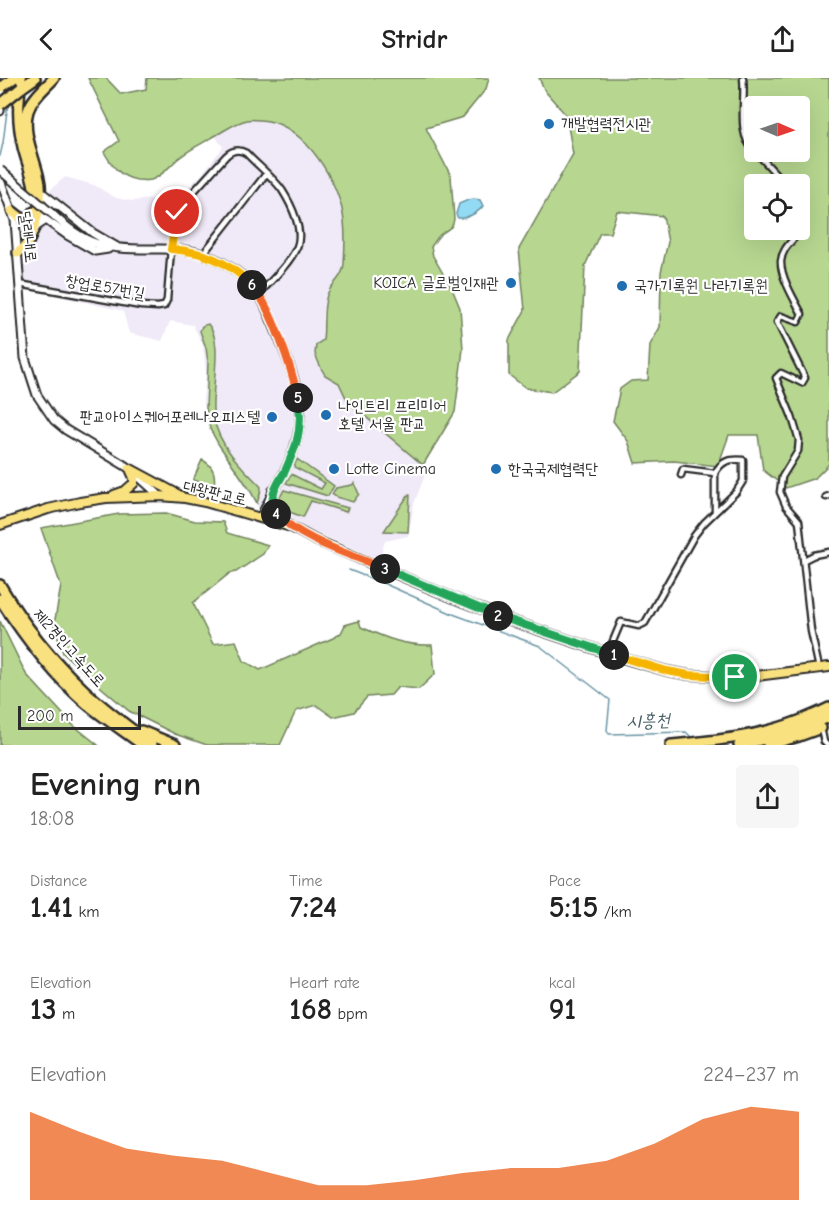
<!DOCTYPE html>
<meta charset="utf-8">
<style>
body{margin:0;font-family:"Comic Neue","Poor Story",sans-serif;background:#f6f6f6;color:#222;height:100vh;display:flex;flex-direction:column;font-size:22px;white-space:nowrap}
*{box-sizing:border-box;margin:0}
p{font-size:20px;color:#767676}
.icon{flex:none;width:33px;height:33px;fill:none;stroke:currentColor;stroke-width:2;stroke-linecap:round;stroke-linejoin:round}
.map{position:relative;height:667px;overflow:hidden}
.panel{display:flex;flex-direction:column;background:#fff;flex:1}
.panel>*{flex:none}
.needle{width:39px;rotate:92deg}
.buttons{position:absolute;left:744px;top:18px;display:grid;gap:12px}
.buttons a{display:grid;place-items:center;width:66px;height:66px;border-radius:6px;background:#fff;box-shadow:0 6px 24px #0002;font-size:30px}
.scale{position:absolute;left:18px;bottom:15px;width:123px;box-sizing:border-box;padding-left:6px;border:3px solid #2b2b2b;border-top:0;font-size:16px;line-height:21px;white-space:nowrap;color:#2b2b2b;-webkit-text-stroke:4px #fff;paint-order:stroke}
.pin{position:absolute;display:grid;place-items:center;width:51px;height:51px;color:#fff;margin:-26px;border:3px solid #fff;border-radius:50%;box-shadow:0 2px 6px #0007}
.km{position:absolute;width:30px;height:30px;margin:-15px;border-radius:50%;background:#222;color:#fff;font-size:16px;line-height:30px;text-align:center}
.round{display:grid;place-items:center;flex:none;width:63px;height:63px;border-radius:6px;background:#f6f6f6}
.summary{display:flex;align-items:center;justify-content:space-between;height:102px;padding:0 30px}
h1{font-size:33px;font-weight:800;line-height:45px}
.metrics{display:grid;grid-template-columns:repeat(3,1fr);gap:9px;height:102px;padding:6px 30px}
.metrics div{display:grid;align-content:center}
.metrics b{font-size:30px;font-weight:800}
.metrics small{font-size:16px;font-weight:400}
.metrics p{font-size:16px}
.chart{height:168px;padding:12px 30px}
.chart p{display:flex;justify-content:space-between}
.chart svg{width:100%;height:108px;margin-top:6px;fill:#ea580c;opacity:.7}
header{display:flex;justify-content:space-between;align-items:center;height:78px;padding:0 30px;background:#fff;font-size:27px;font-weight:800}
.map>svg:first-child{display:block}
</style>
<header><svg class="icon" aria-label="back" viewBox="0 0 24 24"><path d="M15 5l-7 7 7 7"/></svg>Stridr<svg class="icon" aria-label="share" viewBox="0 0 24 24"><path d="M12 15V3M7 8l5-5 5 5M5 13v7h14v-7"/></svg></header>
<div class="map">
<svg width="829" height="667" viewBox="0 0 829 667">
<rect width="100%" height="100%" fill="#fff"/>
<filter id="ink" filterUnits="userSpaceOnUse"><feTurbulence type="fractalNoise" baseFrequency=".0167" numOctaves="2"/><feDisplacementMap in="SourceGraphic" scale="12" xChannelSelector="R" yChannelSelector="G"/><feConvolveMatrix kernelMatrix="1 2 1 2 8 2 1 2 1" color-interpolation-filters="sRGB"/></filter>
<g filter="url(#ink)">
<path fill="#f0e9f7" d="M248 41 266 42 286 49 303 64 324 89 334 109 342 130 345 149 344 189 338 202 328 213 325 224 322 238 324 250 321 290 325 297 339 305 348 324 423 387 428 389 414 426 408 458 385 463 382 473 381 482 259 431 248 412 210 353 203 322 206 295 203 267 193 247 170 243 162 263 129 255 123 233 27 211 22 192V162L48 114 65 99 94 107 116 120 132 123 179 118 201 97 223 69 215 58 232 49Z"/>
<path fill="#b7d790" stroke="#71815e" stroke-width="1.5" fill-rule="evenodd" d="M88 0H106L121 16 146 11 147 0H489L486 11 463 39 426 50 451 98 454 141C453 151 448 150 441 156 437 159 434 165 431 169L433 178 453 213 460 230 463 271 455 334 423 387 348 324 339 305 325 297 321 290 315 276 316 267 323 262C325 246 322 233 327 217 331 205 343 201 344 186 345 168 346 149 342 131 334 96 300 43 260 42 256 42 251 41 247 42 237 44 227 51 218 56 205 64 191 70 179 80 170 87 162 99 151 102 146 103 142 102 137 102 120 99 112 88 104 74L119 63Z
M539 0H829V386L815 400 786 410 763 392 758 357H729L718 388 674 383 635 385 628 363 613 343 620 311 631 303 648 302 650 267 660 249 661 194 668 164 663 138 617 133 610 155H600L585 188 580 293 552 314 526 310 509 297V262L525 232 519 171 573 76 566 37 545 13ZM754 28H800V74H754ZM754 106H800V152H754Z
M208 246C226 266 207 319 215 346 220 362 230 377 242 389 248 396 255 402 261 409L260 416 257 425 250 412 219 367 210 351 206 330 208 284 206 270 200 253 202 248Z
M297 381 334 408 328 418 286 405 291 396 321 411 325 405 294 389Z
M202 382C213 387 216 396 214 408L193 402Z
M354 405 359 416 353 424 336 419 332 416 336 410 352 407Z
M284 412 348 430 346 434 311 423 303 439 279 430 280 419Z
M409 416 410 417 408 454 384 453Z
M166 435 195 443 223 444 227 455 268 467 263 476 236 494 230 495 193 525 213 566 236 563 244 583 260 592 333 560 341 555 345 547 359 543 361 549C386 560 404 568 432 567L435 596 419 611 398 609 391 617 367 619 354 634 333 639 316 627 296 633 280 667H207L175 656 129 633 96 605 63 575 54 547 61 508 41 450 119 436Z
M0 543 26 596 73 647 98 667H0Z"/>
<path fill="#93dbf4" stroke="#6995a4" stroke-width="1.5" d="M474 121 480 122 483 128C478 135 466 141 458 140L456 136 459 126 468 122Z"/>
<g fill="none" stroke-linecap="round" stroke-linejoin="round">
<path stroke="#6995a4" stroke-width="1.5" d="M0 78 3 65 8 25
M349 492 385 506 453 536 540 568 610 622 607 652 609 656 686 654 690 658"/>
<defs>
<path id="street" d="M743 0C746 21 736 57 754 72
M756 74 785 106
M800 128C812 157 783 161 781 183 780 198 795 223 802 236L798 244 781 238 777 244 805 300 802 305 781 295 776 300 792 339 799 362 798 373 782 399 780 414 786 428 799 443 811 553 819 590
M203 176 266 96
M19 206 141 228 158 229 164 228 167 222 171 171 178 131 226 78C232 72 239 71 246 75 257 87 272 98 282 112 291 126 304 152 297 169 289 186 272 202 259 216
M826 419 829 418
M715 433V395
M804 482 814 477 829 474
M608 575 621 544 639 548 645 545 694 458 704 445 736 414 743 403V382C730 381 722 382 715 395L683 391 681 397
M821 650 824 664 827 667"/>
<path id="secondary" d="M0 33 5 0
M0 102 15 142 25 280 37 317 54 342 66 352 129 390 160 418
M40 113 93 155 117 169
M51 135C86 168 103 171 150 171 166 171 181 170 196 174 218 180 238 192 254 209 263 220 267 233 273 246 283 270 295 297 299 324 301 335 300 349 297 360 291 388 272 413 261 439
M46 142C41 137 45 131 49 126L57 127
M34 153 37 148 46 142 67 157 95 173 108 171"/>
<path id="primary" d="M129 390 181 418
M273 413C271 431 274 435 288 446
M114 417 125 413 134 405V400L130 391
M0 447 48 431 80 424 106 420 160 418 185 420 205 424 291 449 315 462 463 524 515 544 622 580 667 593 689 597 735 599 756 598 829 589"/>
<path id="highway" d="M21 0C18 27 17 42 23 69 27 86 35 102 35 119
M21 10 35 0
M12 133 21 140 29 141 34 134
M18 175C28 168 31 159 34 148 39 135 41 120 40 106 37 84 21 56 28 33 32 20 45 10 54 0
M0 507C23 546 51 581 84 612 105 632 129 649 152 667
M0 521C24 558 52 596 86 625 104 640 124 653 143 667
M141 653 175 667
M671 667C714 663 758 659 799 643 809 639 819 635 829 630
M739 667C771 660 799 652 829 639
M768 667 799 658 821 650"/>
</defs>
<use href="#street" stroke="#2b2b2b" stroke-width="9"/>
<use href="#secondary" stroke="#2b2b2b" stroke-width="11"/>
<use href="#primary" stroke="#2b2b2b" stroke-width="12"/>
<use href="#highway" stroke="#2b2b2b" stroke-width="14"/>
<use href="#street" stroke="#fff" stroke-width="4.5"/>
<use href="#secondary" stroke="#fff" stroke-width="7"/>
<use href="#primary" stroke="#fae180" stroke-width="8"/>
<use href="#highway" stroke="#fae180" stroke-width="9"/>
<defs>
<path id="secondary-bridge" d="M0 92 51 135"/>
<path id="highway-bridge" d="M2 9 14 0
M0 27 21 10"/>
</defs>
<use href="#secondary-bridge" stroke="#2b2b2b" stroke-width="11" stroke-linecap="butt"/>
<use href="#highway-bridge" stroke="#2b2b2b" stroke-width="14" stroke-linecap="butt"/>
<use href="#secondary-bridge" stroke="#fff" stroke-width="7"/>
<use href="#highway-bridge" stroke="#fae180" stroke-width="9"/>
</g>
</g>
<g fill="none" stroke-linecap="round" stroke-linejoin="round" filter="url(#ink)">
<defs>
<path id="split-1" d="M614 577 667 593 689 597 735 599"/>
<path id="split-2" d="M498 538 614 577"/>
<path id="split-3" d="M385 491 498 538"/>
<path id="split-4" d="M276 436C305 464 348 475 385 491"/>
<path id="split-5" d="M276 436C267 420 277 407 285 393 289 384 293 375 296 366 300 352 301 335 298 320"/>
<path id="split-6" d="M252 207C271 228 292 291 298 320"/>
<path id="split-7" d="M177 134 171 171C205 174 227 183 252 207"/>
</defs>
<use href="#split-1" stroke="#fff" stroke-width="12"/>
<use href="#split-2" stroke="#fff" stroke-width="12"/>
<use href="#split-3" stroke="#fff" stroke-width="12"/>
<use href="#split-4" stroke="#fff" stroke-width="12"/>
<use href="#split-5" stroke="#fff" stroke-width="12"/>
<use href="#split-6" stroke="#fff" stroke-width="12"/>
<use href="#split-7" stroke="#fff" stroke-width="12"/>
<use href="#split-1" stroke="#f5b400" stroke-width="8"/>
<use href="#split-2" stroke="#22a559" stroke-width="8"/>
<use href="#split-3" stroke="#22a559" stroke-width="8"/>
<use href="#split-4" stroke="#f0652b" stroke-width="8"/>
<use href="#split-5" stroke="#22a559" stroke-width="8"/>
<use href="#split-6" stroke="#f0652b" stroke-width="8"/>
<use href="#split-7" stroke="#f5b400" stroke-width="8"/>
</g>
<g fill="#1f6fb2" stroke="#fff" stroke-width="2">
<circle cx="549" cy="46" r="6"/>
<circle cx="511" cy="205" r="6"/>
<circle cx="622" cy="208" r="6"/>
<circle cx="326" cy="337" r="6"/>
<circle cx="272" cy="339" r="6"/>
<circle cx="334" cy="391" r="6"/>
<circle cx="496" cy="391" r="6"/>
</g>
<g text-anchor="middle" dominant-baseline="central" stroke-width="4.5" stroke-linejoin="round" paint-order="stroke">
<g font-size="16" fill="#2b2b2b" stroke="#fff" text-anchor="start">
<text x="561" y="46">개발협력전시관</text>
<text x="499" y="205" text-anchor="end">KOICA 글로벌인재관</text>
<text x="634" y="208">국가기록원 나라기록원</text>
<text x="338" y="328">나인트리 프리미어<tspan x="338" dy="18">호텔 서울 판교</tspan></text>
<text x="260" y="339" text-anchor="end">판교아이스퀘어포레나오피스텔</text>
<text x="346" y="391">Lotte Cinema</text>
<text x="508" y="391">한국국제협력단</text>
</g>
<g font-size="16" fill="#2b2b2b" stroke="#fff">
<text transform="translate(28 159) rotate(83)">달래내로</text>
<text transform="translate(105 209) rotate(10)">창업로57번길</text>
<text transform="translate(215 415) rotate(13)">대왕판교로</text>
<text transform="translate(69 570) rotate(48)">제2경인고속도로</text>
</g>
<g font-size="18" font-style="italic" fill="#4a6067" stroke="#fff">
<text transform="translate(648 643) rotate(-2)">시흥천</text>
</g>
</g>
</svg>
<div class="buttons">
<a><svg class="needle" viewBox="-14 -14 28 28"><path d="M0-13l5 13h-10z" fill="#e53935"/><path d="M0 13l5-13h-10z" fill="#767676"/></svg></a>
<a><svg class="icon" aria-label="locate" viewBox="0 0 24 24"><circle cx="12" cy="12" r="6"/><path d="M12 2v4M12 18v4M2 12h4M18 12h4"/></svg></a>
</div>
<div class="scale">200 m</div>
<div class="pin" style="left:735px;top:599px;background:#1e9e55"><svg class="icon" aria-label="arrive" viewBox="0 0 24 24"><path d="M6 21V4h12l-3 4 3 4H6"/></svg></div>
<div class="pin" style="left:177px;top:134px;background:#d93025"><svg class="icon" aria-label="check" viewBox="0 0 24 24"><path d="M5 12l5 5 9-10"/></svg></div>
<b class="km" style="left:614px;top:577px">1</b>
<b class="km" style="left:498px;top:538px">2</b>
<b class="km" style="left:385px;top:491px">3</b>
<b class="km" style="left:276px;top:436px">4</b>
<b class="km" style="left:298px;top:320px">5</b>
<b class="km" style="left:252px;top:207px">6</b>
</div>
<section class="panel">
<div class="summary"><div><h1>Evening run</h1><p>18:08</p></div><a class="round"><svg class="icon" aria-label="share" viewBox="0 0 24 24"><path d="M12 15V3M7 8l5-5 5 5M5 13v7h14v-7"/></svg></a></div>
<div class="metrics">
<div><p>Distance</p><b>1.41<small> km</small></b></div>
<div><p>Time</p><b>7:24</b></div>
<div><p>Pace</p><b>5:15<small> /km</small></b></div>
</div>
<div class="metrics">
<div><p>Elevation</p><b>13<small> m</small></b></div>
<div><p>Heart rate</p><b>168<small> bpm</small></b></div>
<div><p>kcal</p><b>91</b></div>
</div>
<div class="chart"><p><span>Elevation</span>224–237 m</p>
<svg viewBox="0 0 160 44" preserveAspectRatio="none"><path d="M0 44V8L10 16L20 23L30 26L40 28L50 33L60 38L70 38L80 36L90 33L100 31L110 31L120 28L130 21L140 11L150 6L160 8V44z"/></svg>
</div>
</section>
